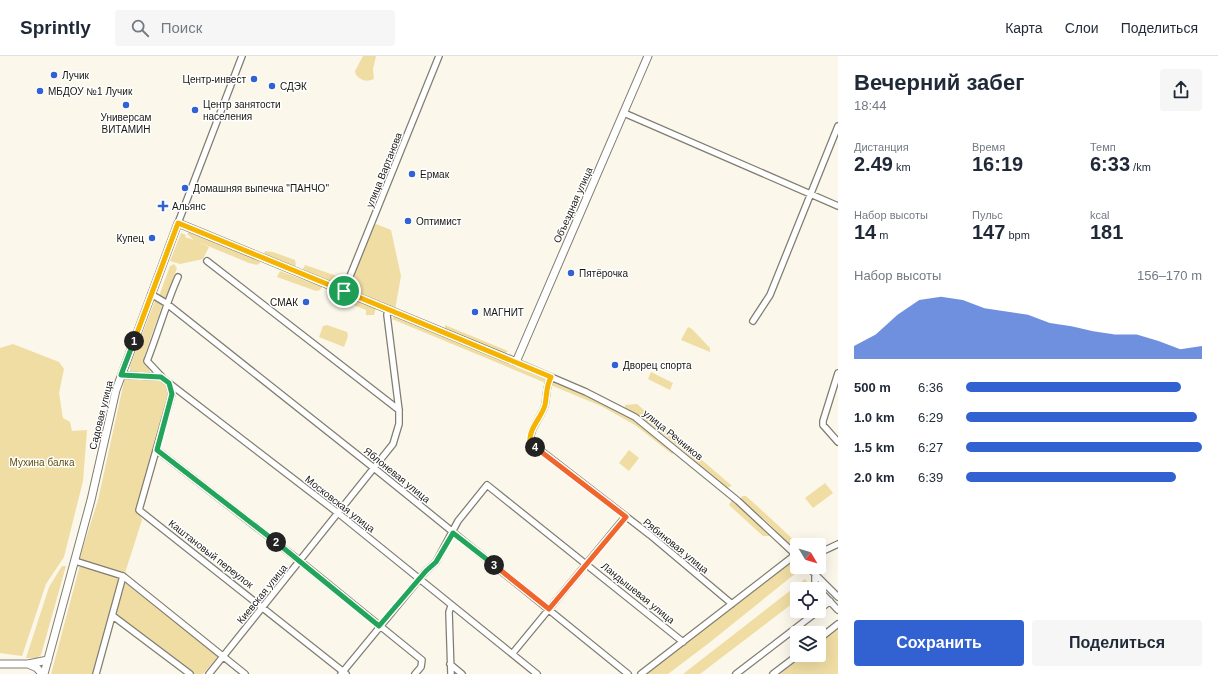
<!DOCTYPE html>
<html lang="ru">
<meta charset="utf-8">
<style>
body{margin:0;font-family:Helvetica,sans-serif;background:#f6f6f7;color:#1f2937;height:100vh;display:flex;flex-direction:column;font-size:15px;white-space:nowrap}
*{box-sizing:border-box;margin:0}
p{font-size:13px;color:#747a83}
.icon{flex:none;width:22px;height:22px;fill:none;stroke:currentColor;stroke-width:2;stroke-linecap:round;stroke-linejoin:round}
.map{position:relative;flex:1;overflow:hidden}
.drawer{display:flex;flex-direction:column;background:#fff;width:380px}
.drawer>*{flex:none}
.needle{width:26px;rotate:128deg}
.tools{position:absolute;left:790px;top:482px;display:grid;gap:8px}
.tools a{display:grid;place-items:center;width:36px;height:36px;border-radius:4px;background:#fff;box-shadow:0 4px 16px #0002;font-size:20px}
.pin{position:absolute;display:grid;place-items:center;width:34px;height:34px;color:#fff;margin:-17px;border:2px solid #fff;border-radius:50%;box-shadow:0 1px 4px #0007}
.km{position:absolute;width:20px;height:20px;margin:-10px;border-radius:50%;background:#222;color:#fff;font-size:11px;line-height:20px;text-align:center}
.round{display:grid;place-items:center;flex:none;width:42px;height:42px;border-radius:4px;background:#f6f6f7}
.headline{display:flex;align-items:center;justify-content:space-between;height:68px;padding:0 16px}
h1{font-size:22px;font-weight:700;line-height:30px}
.stats{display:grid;grid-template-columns:repeat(3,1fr);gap:6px;height:68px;padding:4px 16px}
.stats div{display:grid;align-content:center}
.stats b{font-size:20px;font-weight:700}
.stats small{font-size:11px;font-weight:400}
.stats p{font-size:11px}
.chart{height:112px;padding:8px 16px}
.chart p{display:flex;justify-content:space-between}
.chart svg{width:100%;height:72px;margin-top:4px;fill:#3262d2;opacity:.7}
.action{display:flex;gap:8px;margin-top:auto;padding:8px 16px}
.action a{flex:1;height:46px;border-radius:4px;background:#3262d2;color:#fff;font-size:16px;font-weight:700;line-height:46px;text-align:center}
.action a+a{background:#f6f6f7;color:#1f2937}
ul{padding:0 16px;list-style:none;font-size:13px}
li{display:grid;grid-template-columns:64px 48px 1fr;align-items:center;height:30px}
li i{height:10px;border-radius:5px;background:#3262d2}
header{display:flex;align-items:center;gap:24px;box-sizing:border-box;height:56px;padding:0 20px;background:#fff;border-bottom:1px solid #e0e1e3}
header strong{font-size:19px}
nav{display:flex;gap:22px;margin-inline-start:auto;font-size:14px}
.search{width:280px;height:36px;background:#f6f6f7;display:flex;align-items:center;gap:10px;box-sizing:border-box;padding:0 14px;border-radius:4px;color:#747a83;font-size:15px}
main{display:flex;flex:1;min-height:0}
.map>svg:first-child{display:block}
</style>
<header>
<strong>Sprintly</strong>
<div class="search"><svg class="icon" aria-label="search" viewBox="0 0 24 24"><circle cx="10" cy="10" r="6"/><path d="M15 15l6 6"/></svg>Поиск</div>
<nav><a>Карта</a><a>Слои</a><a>Поделиться</a></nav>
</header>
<main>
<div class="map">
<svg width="838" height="618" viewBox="0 0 838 618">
<rect width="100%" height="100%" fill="#fbf7ea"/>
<path fill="#f0dda4" d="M363 0H376L373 13 374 23C366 26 362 25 356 19L355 15Z
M376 168 391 174 401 220 395 254 347 234 373 170Z
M190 175 259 204 260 207 257 209 249 207 196 185 209 191 203 203 180 208 170 205 181 177 186 179 185 181 194 184 187 178Z
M265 195 273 196 295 204 296 209 293 211 264 199Z
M174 208 177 212 166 242 159 240 170 210Z
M305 209 334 219 337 221 338 225 334 227 302 215Z
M280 215 320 230 322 231 320 234 316 235 277 221Z
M344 237 376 252 374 259H366V254L337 242Z
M156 242 162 247V250L144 301 151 318H130V310Z
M395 259 614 350 648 372 674 396 672 398 635 369 601 350 392 263Z
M327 269 347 276 348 280 344 291 319 281 323 270Z
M445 269 508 295 506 297H503L445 274Z
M688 271 692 273 710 292V296L681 284Z
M13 288 59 306 64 313 59 337 63 362 70 366 72 375 87 374 83 425 64 501 46 528 22 600 0 597V292Z
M651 316 673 327 670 334 648 323Z
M125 321 162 323 167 329 169 336 159 378 139 442 137 453 142 464 125 517 79 504 98 444Z
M637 348 732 430 726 432C692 404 663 373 625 352V349Z
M629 394 639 402 629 415 619 407Z
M825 427 833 437 813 452 805 442Z
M742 440H746C764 456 781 472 799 489H797V496L767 466 741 444Z
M732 444 770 478 769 480H763L729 449Z
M792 505 796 517 709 587 668 618H644Z
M80 509 120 522 112 558 93 618H51Z
M62 510H66L41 599 37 602H26L49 531Z
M124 523 218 600 203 618H191L116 559Z
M805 523 812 533H797V544L700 618H683Z
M838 571V618H778L803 599H819V586Z"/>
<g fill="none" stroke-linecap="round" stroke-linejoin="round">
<defs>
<path id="minor" d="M624 57 838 150
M178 167 242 0
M207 205 399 354
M344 235 439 0
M151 238 166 247 374 412 628 618
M753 265 770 239 838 70
M516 306 586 336 635 361 738 445 797 500
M838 317 823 365V369L838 386
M121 319 161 321 338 457 537 618
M162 321 147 305C158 277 166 248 178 221
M551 321C546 330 547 339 545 349 542 361 528 373 531 387L650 479 732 548
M169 327 172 338 139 454 346 618
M157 394 300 505 422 604 421 611 415 618
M819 497 838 488
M75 505 123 520 245 618
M808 511 838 541
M815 518V531L818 533
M819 534 838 554
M819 554 830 545
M113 560 190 618
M819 583 838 568
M512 598 625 461
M450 608 462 618
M96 618 123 520
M209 618 393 388 399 368V354L387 259 388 253
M341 618 426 515 436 506 458 465 487 429 683 586
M451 618 449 556 451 550
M641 618 795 499
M736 618 818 555
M773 618 798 599"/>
<path id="major" d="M0 608H28L48 604
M28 608 37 612 42 618
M44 618 91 444 116 334 178 167 516 306 648 0"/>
</defs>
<use href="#minor" stroke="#807d71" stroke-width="8"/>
<use href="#major" stroke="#807d71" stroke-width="9"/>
<use href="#minor" stroke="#fff" stroke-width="5.5"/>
<use href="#major" stroke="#fff" stroke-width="7"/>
</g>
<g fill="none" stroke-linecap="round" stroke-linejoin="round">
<defs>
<path id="split-1" d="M134 285 178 167 344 235"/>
<path id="split-2" d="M134 285 121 319 161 321 169 327 172 338 157 394 276 486"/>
<path id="split-3" d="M276 486 379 570 426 515 436 506 453 477 494 509"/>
<path id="split-4" d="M494 509 549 553 626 461 535 391"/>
<path id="split-5" d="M344 235 551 321C546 330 547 339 545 349 542 361 528 373 530 387L535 391"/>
</defs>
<use href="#split-1" stroke="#fff" stroke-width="8"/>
<use href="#split-2" stroke="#fff" stroke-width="8"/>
<use href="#split-3" stroke="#fff" stroke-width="8"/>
<use href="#split-4" stroke="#fff" stroke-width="8"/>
<use href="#split-5" stroke="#fff" stroke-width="8"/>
<use href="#split-1" stroke="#f5b400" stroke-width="5"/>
<use href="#split-2" stroke="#22a559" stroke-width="5"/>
<use href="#split-3" stroke="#22a559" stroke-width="5"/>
<use href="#split-4" stroke="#f0652b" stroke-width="5"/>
<use href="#split-5" stroke="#f5b400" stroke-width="5"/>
</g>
<g fill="#3262d2" stroke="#fff" stroke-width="1.5">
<circle cx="54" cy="19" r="4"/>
<circle cx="254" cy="23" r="4"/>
<circle cx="272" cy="30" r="4"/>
<circle cx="40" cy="35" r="4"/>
<circle cx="126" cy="49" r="4"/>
<circle cx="195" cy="54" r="4"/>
<circle cx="412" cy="118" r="4"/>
<circle cx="185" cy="132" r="4"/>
<path d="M161 144h4v4h4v4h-4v4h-4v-4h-4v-4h4z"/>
<circle cx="408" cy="165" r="4"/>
<circle cx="152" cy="182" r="4"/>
<circle cx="571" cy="217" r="4"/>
<circle cx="306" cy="246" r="4"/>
<circle cx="475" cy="256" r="4"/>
<circle cx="615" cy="309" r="4"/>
</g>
<g text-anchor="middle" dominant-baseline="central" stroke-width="3" stroke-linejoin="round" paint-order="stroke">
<g font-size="10" fill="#181712" stroke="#fff" text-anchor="start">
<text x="62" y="19">Лучик</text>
<text x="246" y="23" text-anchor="end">Центр-инвест</text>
<text x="280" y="30">СДЭК</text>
<text x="48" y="35">МБДОУ №1 Лучик</text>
<text x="203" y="48">Центр занятости<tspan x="203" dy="12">населения</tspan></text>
<text x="126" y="61" text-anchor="middle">Универсам<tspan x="126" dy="12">ВИТАМИН</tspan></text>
<text x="420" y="118">Ермак</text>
<text x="193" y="132">Домашняя выпечка "ПАНЧО"</text>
<text x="172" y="150">Альянс</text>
<text x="416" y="165">Оптимист</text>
<text x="144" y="182" text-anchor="end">Купец</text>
<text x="579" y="217">Пятёрочка</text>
<text x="298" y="246" text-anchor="end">СМАК</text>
<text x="483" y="256">МАГНИТ</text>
<text x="623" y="309">Дворец спорта</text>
</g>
<g font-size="10" fill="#181712" stroke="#fff">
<text transform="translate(384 114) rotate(-68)">улица Вартанова</text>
<text transform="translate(573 149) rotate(-66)">Объездная улица</text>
<text transform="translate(101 359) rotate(-76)">Садовая улица</text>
<text transform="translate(673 379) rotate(39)">улица Речников</text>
<text transform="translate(397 419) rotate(39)">Яблоневая улица</text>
<text transform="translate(340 448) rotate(38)">Московская улица</text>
<text transform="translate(676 490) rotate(39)">Рябиновая улица</text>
<text transform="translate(211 498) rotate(38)">Каштановый переулок</text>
<text transform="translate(638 537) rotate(39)">Ландышевая улица</text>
<text transform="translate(262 538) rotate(-51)">Киевская улица</text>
</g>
<g font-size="10" fill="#614f0c" stroke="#fff">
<text x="42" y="406">Мухина балка</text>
</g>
</g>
</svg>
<div class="tools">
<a><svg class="needle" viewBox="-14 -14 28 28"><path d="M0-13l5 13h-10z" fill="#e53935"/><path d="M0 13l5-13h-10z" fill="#747a83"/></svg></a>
<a><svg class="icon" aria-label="locate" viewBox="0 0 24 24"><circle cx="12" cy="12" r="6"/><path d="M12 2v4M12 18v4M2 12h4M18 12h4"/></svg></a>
<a><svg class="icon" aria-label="layers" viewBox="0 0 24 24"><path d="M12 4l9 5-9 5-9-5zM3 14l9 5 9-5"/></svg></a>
</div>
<div class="pin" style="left:344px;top:235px;background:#1e9e55"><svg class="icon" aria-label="arrive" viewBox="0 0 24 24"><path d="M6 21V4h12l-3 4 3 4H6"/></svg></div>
<b class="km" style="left:134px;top:285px">1</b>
<b class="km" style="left:276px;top:486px">2</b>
<b class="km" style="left:494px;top:509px">3</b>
<b class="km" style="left:535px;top:391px">4</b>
</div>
<section class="drawer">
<div class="headline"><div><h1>Вечерний забег</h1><p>18:44</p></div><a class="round"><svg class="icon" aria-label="share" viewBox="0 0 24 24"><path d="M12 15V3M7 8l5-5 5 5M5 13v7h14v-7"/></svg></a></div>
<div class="stats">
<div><p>Дистанция</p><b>2.49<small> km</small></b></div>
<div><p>Время</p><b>16:19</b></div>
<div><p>Темп</p><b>6:33<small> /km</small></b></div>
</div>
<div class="stats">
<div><p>Набор высоты</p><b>14<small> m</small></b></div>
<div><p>Пульс</p><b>147<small> bpm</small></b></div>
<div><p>kcal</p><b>181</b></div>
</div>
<div class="chart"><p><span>Набор высоты</span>156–170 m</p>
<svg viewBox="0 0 160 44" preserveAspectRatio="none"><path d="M0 44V36L10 29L20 17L30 8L40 6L50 8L60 13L70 15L80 17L90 22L100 24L110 27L120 29L130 29L140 33L150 38L160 36V44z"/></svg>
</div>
<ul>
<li><b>500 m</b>6:36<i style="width:91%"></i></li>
<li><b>1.0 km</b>6:29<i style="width:98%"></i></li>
<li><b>1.5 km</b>6:27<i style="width:100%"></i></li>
<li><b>2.0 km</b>6:39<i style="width:89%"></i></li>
</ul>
<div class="action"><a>Сохранить</a><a>Поделиться</a></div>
</section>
</main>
